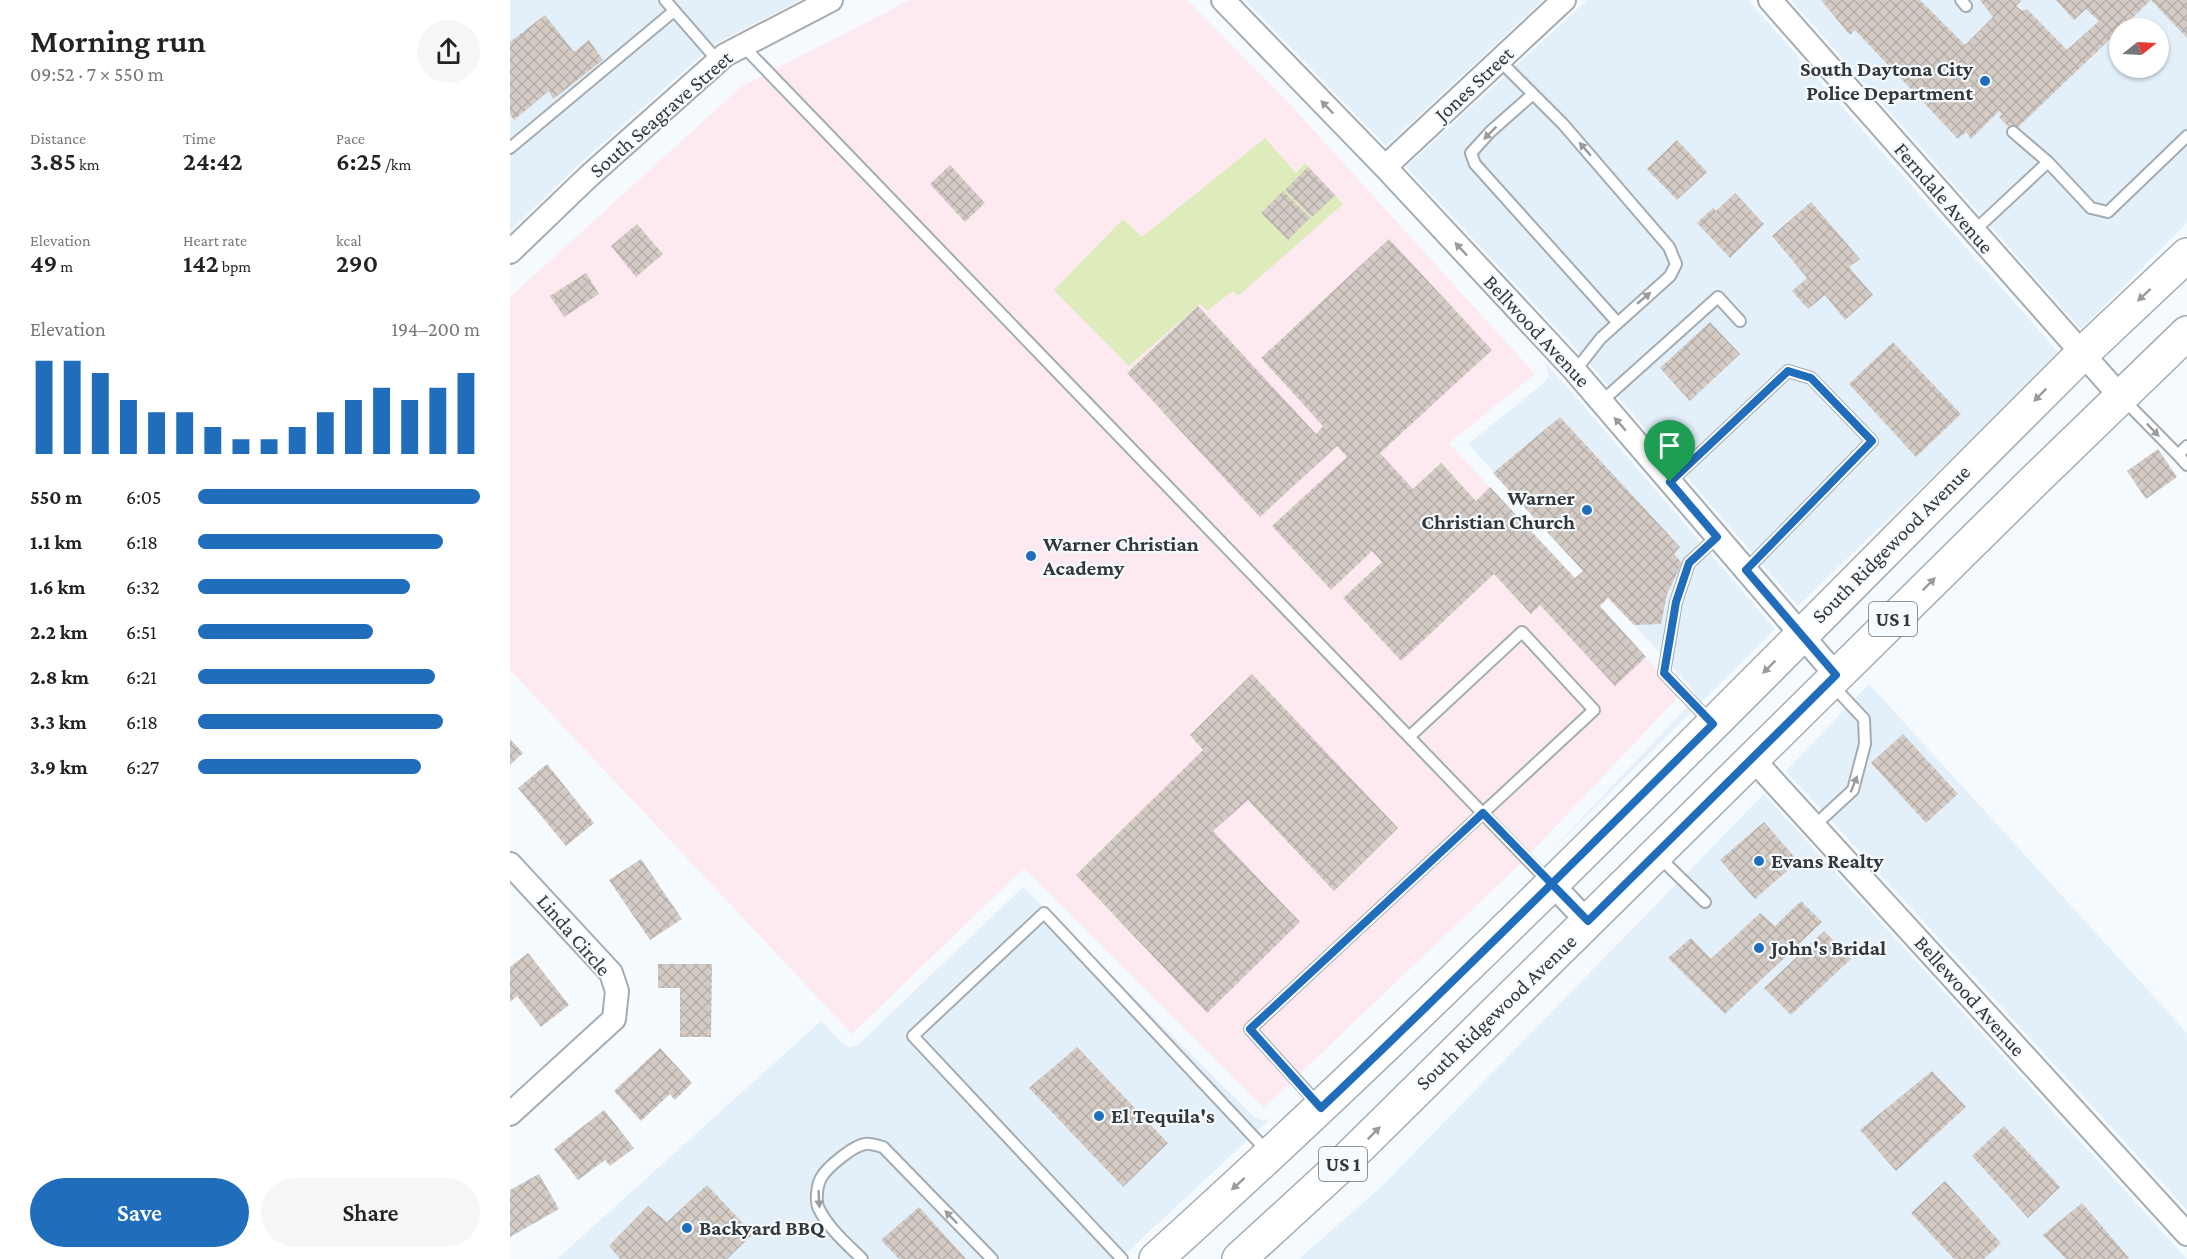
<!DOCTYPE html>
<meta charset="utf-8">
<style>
body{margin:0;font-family:"Crimson Pro",serif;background:#f6f6f6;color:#222;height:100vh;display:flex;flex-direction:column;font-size:22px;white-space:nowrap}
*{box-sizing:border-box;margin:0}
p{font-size:20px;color:#767676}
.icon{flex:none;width:33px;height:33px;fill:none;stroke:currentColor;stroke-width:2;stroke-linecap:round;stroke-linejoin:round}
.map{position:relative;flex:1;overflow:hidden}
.details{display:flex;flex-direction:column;background:#fff;width:510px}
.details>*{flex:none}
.needle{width:39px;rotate:72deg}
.tools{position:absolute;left:1599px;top:18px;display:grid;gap:12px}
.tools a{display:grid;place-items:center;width:60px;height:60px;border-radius:50%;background:#fff;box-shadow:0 2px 4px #0004;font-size:30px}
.pin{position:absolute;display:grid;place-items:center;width:51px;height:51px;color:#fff;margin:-62px -26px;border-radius:50% 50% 50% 0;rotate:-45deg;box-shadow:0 0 6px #0007}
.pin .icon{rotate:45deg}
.round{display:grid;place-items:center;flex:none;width:63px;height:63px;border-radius:32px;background:#f6f6f6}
.summary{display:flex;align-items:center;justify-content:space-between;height:102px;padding:0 30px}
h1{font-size:33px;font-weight:600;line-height:45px}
.stats{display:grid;grid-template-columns:repeat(3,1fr);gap:9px;height:102px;padding:6px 30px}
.stats div{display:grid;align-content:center}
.stats b{font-size:26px;font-weight:600}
.stats small{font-size:16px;font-weight:400}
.stats p{font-size:16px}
.chart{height:168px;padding:12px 30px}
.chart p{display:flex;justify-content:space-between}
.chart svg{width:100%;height:108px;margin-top:6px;stroke:#206dbc;stroke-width:6}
.cta{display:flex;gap:12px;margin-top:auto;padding:12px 30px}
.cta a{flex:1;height:69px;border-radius:36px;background:#206dbc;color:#fff;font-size:24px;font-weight:600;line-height:69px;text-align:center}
.cta a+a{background:#f6f6f6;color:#222}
ul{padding:0 30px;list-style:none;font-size:20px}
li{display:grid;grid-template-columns:96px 72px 1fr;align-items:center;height:45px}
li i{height:15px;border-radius:8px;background:#206dbc}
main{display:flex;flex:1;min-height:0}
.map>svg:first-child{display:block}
</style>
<main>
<section class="details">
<div class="summary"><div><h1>Morning run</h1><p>09:52 · 7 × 550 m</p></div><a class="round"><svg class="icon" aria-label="share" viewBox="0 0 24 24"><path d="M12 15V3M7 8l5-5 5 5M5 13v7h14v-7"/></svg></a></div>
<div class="stats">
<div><p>Distance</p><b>3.85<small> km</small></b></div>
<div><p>Time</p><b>24:42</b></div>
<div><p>Pace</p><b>6:25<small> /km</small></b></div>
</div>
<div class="stats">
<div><p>Elevation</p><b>49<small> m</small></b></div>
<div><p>Heart rate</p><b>142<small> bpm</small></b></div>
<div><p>kcal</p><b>290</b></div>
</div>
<div class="chart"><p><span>Elevation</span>194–200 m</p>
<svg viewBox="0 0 160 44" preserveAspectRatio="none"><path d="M5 44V6M15 44V6M25 44V11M35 44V22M45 44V27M55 44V27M65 44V33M75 44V38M85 44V38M95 44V33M105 44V27M115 44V22M125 44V17M135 44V22M145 44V17M155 44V11"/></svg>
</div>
<ul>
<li><b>550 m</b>6:05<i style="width:100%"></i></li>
<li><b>1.1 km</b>6:18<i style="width:87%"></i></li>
<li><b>1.6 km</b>6:32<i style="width:75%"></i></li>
<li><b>2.2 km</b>6:51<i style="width:62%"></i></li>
<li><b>2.8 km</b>6:21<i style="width:84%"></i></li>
<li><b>3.3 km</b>6:18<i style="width:87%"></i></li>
<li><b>3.9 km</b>6:27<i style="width:79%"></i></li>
</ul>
<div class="cta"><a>Save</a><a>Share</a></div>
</section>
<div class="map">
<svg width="1677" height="1259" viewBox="0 0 1677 1259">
<defs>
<pattern id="building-cross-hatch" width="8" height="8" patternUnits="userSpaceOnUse" patternTransform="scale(1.5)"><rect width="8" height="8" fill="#d3cbc4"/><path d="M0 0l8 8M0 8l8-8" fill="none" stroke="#b6afa9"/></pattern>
</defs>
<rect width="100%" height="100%" fill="#f5fafe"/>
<path fill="#e3eff9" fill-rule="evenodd" d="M0 0H290L203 45 67 166 0 231Z
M735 0H1033L876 146Z
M1077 0H1238L1548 352 1458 442 1288 606 1078 362 896 167Z
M1281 0H1677V223L1571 329ZM1610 28H1648V68H1610Z
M1003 328 1052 381 1265 629 1034 858 1181 703 1185 695 1181 687 958 444 1034 383 1039 376 1036 365Z
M1359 684 1677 1033V1210L1276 771Z
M1254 794 1677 1259H789L869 1189Z
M513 887 743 1116 751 1120 760 1119 610 1259H47L311 1021 334 1045 339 1047 348 1045Z"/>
<path fill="#fde9f0" d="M400 0H677L778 102 1025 374 939 443 1170 695 1014 860 754 1108 514 868 342 1034 0 670V297L232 86Z"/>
<path fill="#deecbc" d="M755 138 786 173 795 163 833 204 728 296 723 291 697 311 690 304 619 366 544 290 613 219 632 237Z"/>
<path fill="url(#building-cross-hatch)" d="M1311 0H1410L1455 45 1483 17 1470 0H1510L1511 1 1506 6 1512 11 1517 9 1557 50 1589 21 1576 9 1564 20 1546 0H1677V38L1641 0 1503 132 1489 117 1492 114 1489 111 1461 139 1456 132 1448 139 1345 30 1340 35Z
M35 15 64 52 79 40 93 60 43 99 39 91 4 120 0 114V42Z
M1167 140 1197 172 1167 200 1137 169Z
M440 165 475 203 455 222 420 184Z
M798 167 825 195 802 217 775 190Z
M773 191 800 218 778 240 751 213Z
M1225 193 1254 224 1220 258 1187 223 1203 208 1206 211Z
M1301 202 1350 259 1339 267 1363 295 1335 320 1315 295 1298 309 1282 291 1297 278 1262 236Z
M127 224 153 254 126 277 101 246Z
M879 239 982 350 870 453 903 489 931 463 966 501 980 487 1065 578 1073 571 983 473 1050 417 1170 547 1164 554 1172 563 1157 594 1151 624 1124 625 1098 598 1090 606 1136 657 1105 686 1030 605 1021 614 984 574 891 661 833 598 872 562 862 551 821 590 762 526 837 457 827 446 750 517 617 373 688 306 806 434 813 426 751 358Z
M76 273 89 294 54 317 40 296Z
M1200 322 1230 354 1180 401 1150 368Z
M1383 342 1451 414 1406 457 1339 384Z
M1648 449 1667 477 1636 499 1617 471Z
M742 674 888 828 824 891 738 800 703 831 790 922 697 1013 566 875 693 750 680 735Z
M1393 734 1448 794 1416 823 1361 763Z
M0 739 13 753 0 765Z
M37 764 84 823 56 846 8 788Z
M1254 822 1288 861 1245 899 1210 860Z
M131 859 172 919 140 940 99 880Z
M1291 901 1312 922 1215 1014 1158 958 1181 938 1201 959 1250 913 1265 926Z
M1314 931 1341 959 1281 1015 1254 988Z
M18 953 59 1005 31 1027 7 996 0 1002V967Z
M148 964H202L201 1037H170V988H148Z
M567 1047 658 1143 613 1187 519 1088Z
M150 1048 182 1083 165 1100 160 1094 131 1121 104 1091Z
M1422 1071 1456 1107 1386 1171 1350 1130Z
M94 1110 124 1148 100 1166 95 1160 68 1180 44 1149Z
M1494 1126 1550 1187 1518 1218 1462 1156Z
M29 1174 49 1209 0 1237V1190Z
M1435 1181 1491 1243 1474 1259H1444L1401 1213Z
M197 1185 243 1234 217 1259H110L99 1246 138 1206 157 1222Z
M1572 1203 1619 1258 1617 1259H1556L1533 1235Z
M409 1207 456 1259H389L371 1240Z"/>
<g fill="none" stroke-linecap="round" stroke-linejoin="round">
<defs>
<path id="lane" d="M155 0 208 61
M1451 0 1456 6
M233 46 1038 881
M989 60 1053 124 1159 247 1166 264 1160 276 1091 338 1065 371
M1023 94 980 132 961 153 965 164 1107 322
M1503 132 1538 162
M0 148 164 11
M1464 231 1538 162 1581 208 1598 212 1677 136
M1612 398 1668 455 1677 446
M1091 402 1208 297 1230 321
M1668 455 1677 465
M1160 482 1278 371 1301 378 1362 441 1236 570
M1201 722 1154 673 1166 602 1179 563 1207 537
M1304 826 1343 790 1355 744 1354 719 1323 686
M1148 856 1195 902
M808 1104 740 1029 1084 710 1012 632 899 737
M352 1259C337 1244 319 1229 309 1209 305 1202 307 1185 311 1178 317 1167 343 1146 355 1144 360 1143 368 1146 373 1147L482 1259
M612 1259 403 1036 534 913 759 1153"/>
<path id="street" d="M713 0 875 167 1065 371 1326 675
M1260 0 1610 396
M875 167 1054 0
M0 252 79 176 215 55 321 0
M1242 758 1677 1234
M0 864 101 973 107 991 104 1019 0 1114
M1042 884 1078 922"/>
<path id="primary" d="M646 1259C966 970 1266 659 1572 354L1677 255
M729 1259 826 1170 1524 481 1677 333"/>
</defs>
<use href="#lane" stroke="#a4acb3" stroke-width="14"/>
<use href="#street" stroke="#a4acb3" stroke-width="26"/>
<use href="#primary" stroke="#a4acb3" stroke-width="36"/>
<use href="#lane" stroke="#fff" stroke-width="10"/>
<use href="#street" stroke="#fff" stroke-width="22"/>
<use href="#primary" stroke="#fff" stroke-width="33"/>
</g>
<defs><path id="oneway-solid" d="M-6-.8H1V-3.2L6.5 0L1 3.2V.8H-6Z" transform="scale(1.5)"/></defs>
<g fill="#9a9b9c">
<use href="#oneway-solid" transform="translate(817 107) rotate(-134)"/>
<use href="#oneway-solid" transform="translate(980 133) rotate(135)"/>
<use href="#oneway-solid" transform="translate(1075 149) rotate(-131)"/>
<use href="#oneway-solid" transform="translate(951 249) rotate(-133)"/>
<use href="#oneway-solid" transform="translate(1634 295) rotate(137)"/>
<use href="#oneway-solid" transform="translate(1134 298) rotate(-40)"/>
<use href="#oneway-solid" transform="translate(1530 395) rotate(135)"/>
<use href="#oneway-solid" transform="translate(1110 424) rotate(-131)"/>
<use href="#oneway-solid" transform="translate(1643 430) rotate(46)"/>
<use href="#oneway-solid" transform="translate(1419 584) rotate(-45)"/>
<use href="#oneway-solid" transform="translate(1259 667) rotate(135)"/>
<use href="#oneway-solid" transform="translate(1344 784) rotate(-68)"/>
<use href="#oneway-solid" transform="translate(864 1133) rotate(-45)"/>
<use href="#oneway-solid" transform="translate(728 1184) rotate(138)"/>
<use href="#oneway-solid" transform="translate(309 1199) rotate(87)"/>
<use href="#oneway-solid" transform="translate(441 1217) rotate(-134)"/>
</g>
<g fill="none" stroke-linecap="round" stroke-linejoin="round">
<defs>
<path id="route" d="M1160 482 1207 537 1179 563 1166 602 1154 673 1203 724C1073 853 944 982 811 1108L740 1029 973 813 1078 921 1326 675 1236 570 1362 441 1301 378 1278 371 1160 482"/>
</defs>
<use href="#route" stroke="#fff" stroke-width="12"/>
<use href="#route" stroke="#206dbc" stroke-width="8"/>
</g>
<g fill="#206dbc" stroke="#f5fafe" stroke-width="2">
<circle cx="1475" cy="81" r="6"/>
<circle cx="1077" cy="510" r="6"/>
<circle cx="521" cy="556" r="6"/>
<circle cx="1249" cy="861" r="6"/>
<circle cx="1249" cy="948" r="6"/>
<circle cx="589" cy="1116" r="6"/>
<circle cx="177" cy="1228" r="6"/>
</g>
<g text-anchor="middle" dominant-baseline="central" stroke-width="4.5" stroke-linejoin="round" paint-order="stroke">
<g fill="#f5fafe" stroke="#6e7275" stroke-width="1.5">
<rect x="1359" y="602" width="48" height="34" rx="4.5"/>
<rect x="809" y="1147" width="48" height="34" rx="4.5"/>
</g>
<g font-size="20" font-weight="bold" fill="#34373a">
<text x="1383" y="619">US 1</text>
<text x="833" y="1164">US 1</text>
</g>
<g font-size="21" font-weight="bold" fill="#34373a" stroke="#f5fafe" text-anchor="start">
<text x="1463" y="69" text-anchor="end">South Daytona City<tspan x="1463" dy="24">Police Department</tspan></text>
<text x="1065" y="498" text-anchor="end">Warner<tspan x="1065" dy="24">Christian Church</tspan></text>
<text x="533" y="544">Warner Christian<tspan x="533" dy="24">Academy</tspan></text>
<text x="1261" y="861">Evans Realty</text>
<text x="1261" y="948">John's Bridal</text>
<text x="601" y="1116">El Tequila's</text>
<text x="189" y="1228">Backyard BBQ</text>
</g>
<g font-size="21" fill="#34373a" stroke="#f5fafe">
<text transform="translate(964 84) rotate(-43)">Jones Street</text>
<text transform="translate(151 114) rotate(-41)">South Seagrave Street</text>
<text transform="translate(1434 198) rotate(49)">Ferndale Avenue</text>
<text transform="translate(1027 331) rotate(47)">Bellwood Avenue</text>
<text transform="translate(1381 544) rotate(-45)">South Ridgewood Avenue</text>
<text transform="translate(64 935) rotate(49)">Linda Circle</text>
<text transform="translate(1460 996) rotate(48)">Bellewood Avenue</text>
<text transform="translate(986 1012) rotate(-44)">South Ridgewood Avenue</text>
</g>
</g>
</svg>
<div class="tools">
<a><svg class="needle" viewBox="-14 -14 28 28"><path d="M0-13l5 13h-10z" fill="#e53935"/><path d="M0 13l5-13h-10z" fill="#767676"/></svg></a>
</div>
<div class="pin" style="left:1160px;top:482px;background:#1e9e55"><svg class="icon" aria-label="arrive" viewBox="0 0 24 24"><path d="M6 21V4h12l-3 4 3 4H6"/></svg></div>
</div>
</main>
